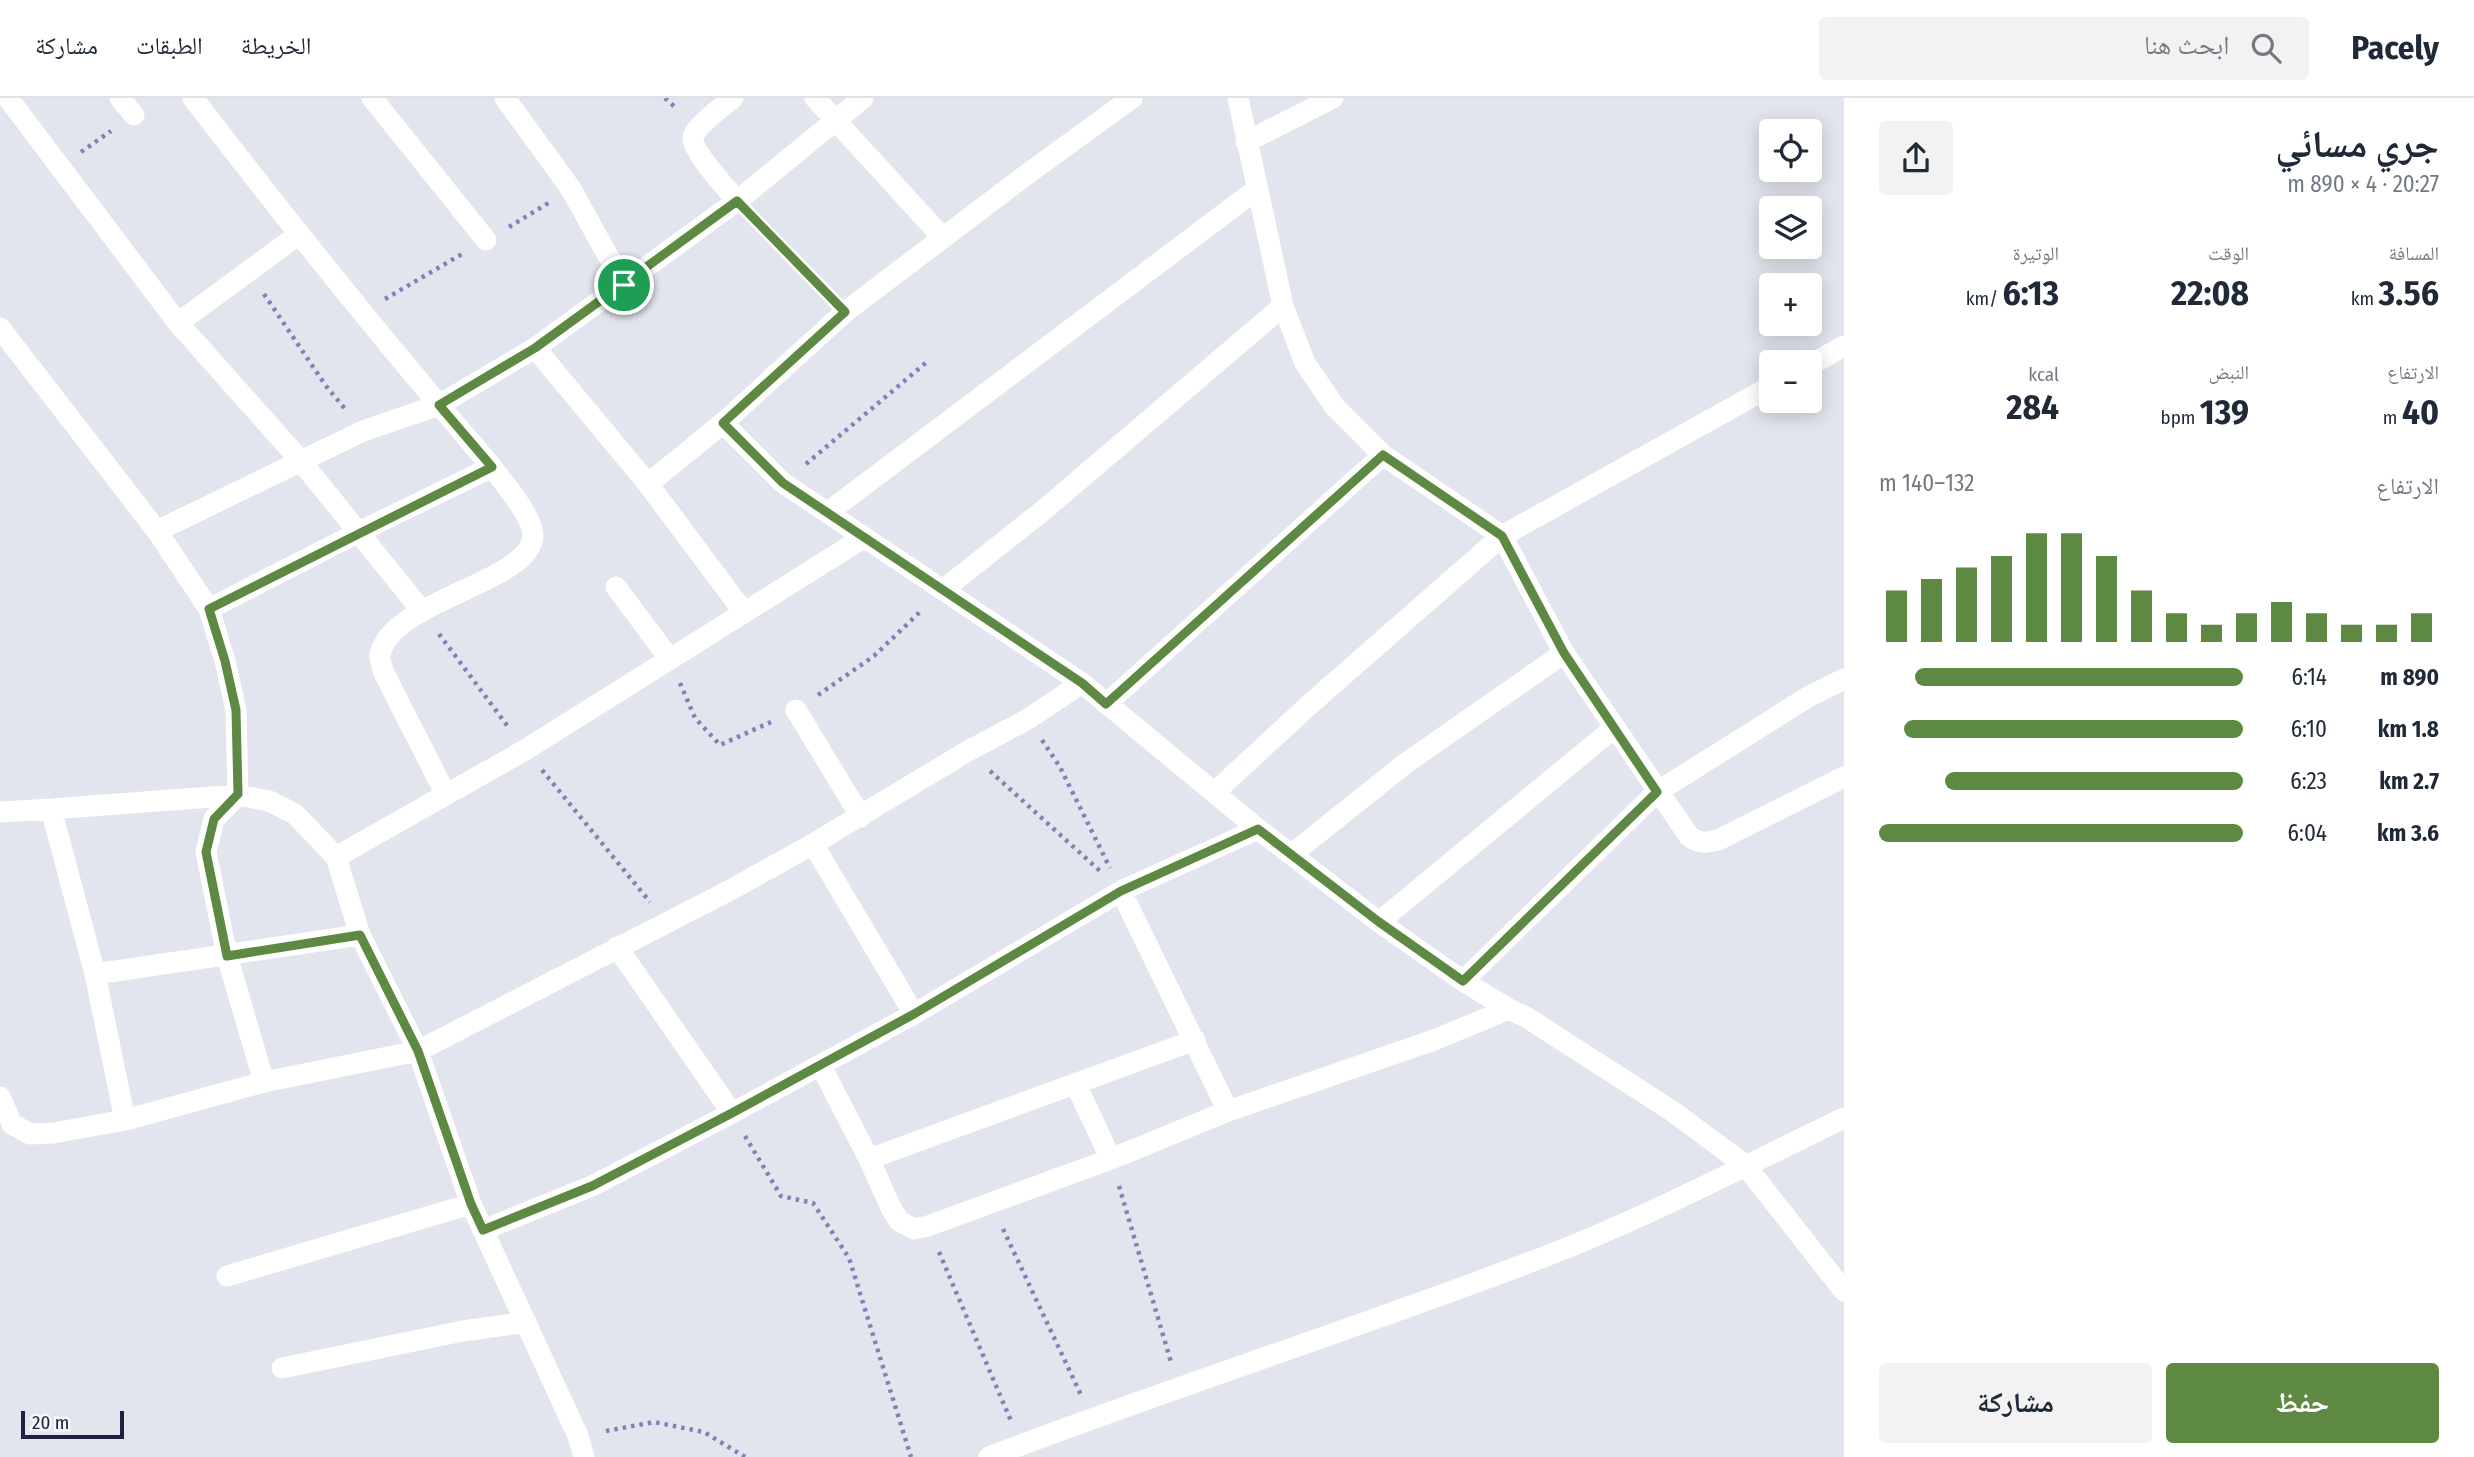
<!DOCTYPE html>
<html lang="ar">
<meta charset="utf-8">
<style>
body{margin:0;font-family:"Fira Sans Condensed","Noto Naskh Arabic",sans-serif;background:#f2f2f3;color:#1f2937;direction:rtl;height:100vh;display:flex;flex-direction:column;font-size:26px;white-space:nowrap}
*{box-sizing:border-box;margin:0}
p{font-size:23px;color:#747a83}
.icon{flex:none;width:38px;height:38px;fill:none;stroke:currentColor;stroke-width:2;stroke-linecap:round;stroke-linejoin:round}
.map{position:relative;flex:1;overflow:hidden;direction:ltr}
.side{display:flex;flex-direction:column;background:#fff;width:630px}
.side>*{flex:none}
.controls{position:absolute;left:1759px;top:21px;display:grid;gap:14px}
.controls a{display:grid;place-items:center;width:63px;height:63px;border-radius:7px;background:#fff;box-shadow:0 4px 18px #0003;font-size:35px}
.scale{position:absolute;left:21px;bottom:18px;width:103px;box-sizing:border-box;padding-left:7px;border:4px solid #202142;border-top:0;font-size:19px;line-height:24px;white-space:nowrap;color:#202142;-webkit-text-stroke:5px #f4f6fa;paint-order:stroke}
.pin{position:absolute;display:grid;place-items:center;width:60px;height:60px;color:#fff;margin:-30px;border:4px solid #fff;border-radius:50%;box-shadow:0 2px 7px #0007}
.round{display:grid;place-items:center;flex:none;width:74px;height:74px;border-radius:7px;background:#f2f2f3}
.overview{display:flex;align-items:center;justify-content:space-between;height:119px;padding:0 35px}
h1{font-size:38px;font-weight:700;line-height:52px}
.figures{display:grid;grid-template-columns:repeat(3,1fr);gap:10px;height:119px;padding:7px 35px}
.figures div{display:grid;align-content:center}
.figures b{font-size:35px;font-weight:700}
.figures small{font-size:19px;font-weight:400}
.figures p{font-size:19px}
.chart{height:196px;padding:14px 35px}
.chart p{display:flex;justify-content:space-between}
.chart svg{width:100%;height:126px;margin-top:7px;stroke:#5e8942;stroke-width:6}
.button{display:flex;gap:14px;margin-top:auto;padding:14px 35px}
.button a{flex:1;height:80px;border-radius:7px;background:#5e8942;color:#fff;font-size:28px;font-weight:700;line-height:80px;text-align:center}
.button a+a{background:#f2f2f3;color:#1f2937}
ul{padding:0 35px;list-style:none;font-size:23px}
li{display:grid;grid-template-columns:112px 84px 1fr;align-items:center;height:52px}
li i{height:18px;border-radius:9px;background:#5e8942}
header{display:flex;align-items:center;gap:42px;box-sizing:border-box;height:98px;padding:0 35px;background:#fff;border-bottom:2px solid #e0e1e3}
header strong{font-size:33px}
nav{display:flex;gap:38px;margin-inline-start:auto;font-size:24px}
.search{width:490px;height:63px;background:#f2f2f3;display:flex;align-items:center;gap:18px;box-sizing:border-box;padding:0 24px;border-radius:7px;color:#747a83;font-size:26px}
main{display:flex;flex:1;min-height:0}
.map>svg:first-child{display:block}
</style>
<header>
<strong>Pacely</strong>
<div class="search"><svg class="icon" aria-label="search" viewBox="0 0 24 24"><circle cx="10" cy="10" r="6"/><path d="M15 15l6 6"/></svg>ابحث هنا</div>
<nav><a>الخريطة</a><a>الطبقات</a><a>مشاركة</a></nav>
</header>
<main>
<section class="side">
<div class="overview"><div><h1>جري مسائي</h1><p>20:27 · 4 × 890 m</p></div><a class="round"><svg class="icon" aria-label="share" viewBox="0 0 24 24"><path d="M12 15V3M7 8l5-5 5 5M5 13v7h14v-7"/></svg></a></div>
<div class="figures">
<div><p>المسافة</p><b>3.56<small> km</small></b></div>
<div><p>الوقت</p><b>22:08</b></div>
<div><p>الوتيرة</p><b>6:13<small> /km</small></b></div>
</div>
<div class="figures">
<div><p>الارتفاع</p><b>40<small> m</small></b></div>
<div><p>النبض</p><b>139<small> bpm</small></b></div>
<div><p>kcal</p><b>284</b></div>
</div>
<div class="chart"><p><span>الارتفاع</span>132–140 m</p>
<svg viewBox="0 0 160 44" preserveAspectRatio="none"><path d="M5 44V26M15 44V22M25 44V18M35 44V14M45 44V6M55 44V6M65 44V14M75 44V26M85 44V34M95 44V38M105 44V34M115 44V30M125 44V34M135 44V38M145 44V38M155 44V34"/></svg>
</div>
<ul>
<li><b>890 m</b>6:14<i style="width:90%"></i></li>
<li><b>1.8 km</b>6:10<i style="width:93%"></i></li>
<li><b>2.7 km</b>6:23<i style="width:82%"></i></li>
<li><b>3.6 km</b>6:04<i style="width:100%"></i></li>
</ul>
<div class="button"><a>حفظ</a><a>مشاركة</a></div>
</section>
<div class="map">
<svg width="1844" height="1359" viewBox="0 0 1844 1359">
<rect width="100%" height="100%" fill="#e3e5ee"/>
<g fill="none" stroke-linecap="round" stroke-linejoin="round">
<path stroke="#7f84b6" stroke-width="4.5" stroke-dasharray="3.5 5" stroke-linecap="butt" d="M665 0 677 11
M81 54 111 33
M755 122 827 196
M509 129 550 104
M264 196 326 288 346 312
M385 201 462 156
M806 366 928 263
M439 536 509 630
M680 585 695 620 720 647 771 624
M818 597 874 558 922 512
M1042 642 1060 669 1110 770
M542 672 650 804
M990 673 1100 773
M745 1038 781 1098 813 1105 849 1160 911 1359
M1119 1088 1171 1264
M1003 1131 1081 1297
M939 1154 1011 1323
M606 1333 654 1324 704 1334 745 1359"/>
<path stroke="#fff" stroke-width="21" d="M8 0 178 225 300 362 422 513
M120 0 134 17
M193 0C282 116 374 231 469 342 484 360 533 415 533 437 532 485 391 501 380 557 379 563 383 571 385 577L445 695
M372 0 486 142
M505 0 571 91 624 187
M733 0C724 8 696 27 693 39 691 52 728 92 737 103
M815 0 943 140
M1238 0 1283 208 1305 265 1335 309 1383 357 1502 438 1564 555 1689 738C1699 746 1706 745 1718 742L1844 679
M1246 44 1333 0
M178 225 298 137
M0 230 157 433 209 511 225 563 236 612 238 697 214 721 206 754 227 858 264 984
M535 250 648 386 743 513
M1810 267 1844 248
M723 325 783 385 1082 585 1258 731 1379 824 1463 883 1509 911 1526 919 1672 1013 1745 1067 1844 1193
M648 386 723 325 845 214 1026 77 1132 0
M827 415 1257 91
M157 433 363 333 439 307 535 250 737 103 863 0
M616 489 669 560
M943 492 1045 411 1283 208
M209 511 359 434 492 369
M1106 606 1383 357
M796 612 861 719
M1215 694 1308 608 1502 438 1771 288
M51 711 238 697 269 703 295 716 336 759 360 837 418 953 471 1106 578 1338 584 1359
M0 714 51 711 95 876 125 1022
M813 746 914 916
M1292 756 1406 665 1564 555
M336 759 525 652 863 440
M1121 793 1228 1013
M1379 824 1614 630
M617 849 732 1015
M95 876 360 837
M1463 883 1657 694 1808 599 1844 581
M821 968 869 1061 891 1110 899 1123 914 1131 928 1128 1111 1061 1228 1013 1434 942 1509 911
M1076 987 1111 1061
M0 999 12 1026 30 1036 54 1035 125 1022 264 984 418 953 736 789 813 746 968 653 1028 621 1082 585
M869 1061 1195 942
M483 1132 592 1088 732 1015 914 916 1121 793 1258 731
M227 1178 471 1106
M282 1270 463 1233 526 1224
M989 1359C1170 1290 1355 1231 1536 1162 1642 1122 1742 1069 1844 1020"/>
</g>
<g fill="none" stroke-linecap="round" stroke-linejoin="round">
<defs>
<path id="route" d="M737 103 845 214 723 325 783 385 1082 585 1106 606 1383 357 1502 438 1564 555 1657 694 1463 883 1379 824 1258 731 1121 793 914 916 732 1015 592 1088 483 1132 471 1106 418 953 360 837 227 858 206 754 214 721 238 696 236 612 225 563 209 511 492 369 439 307 535 250Z"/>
</defs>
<use href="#route" stroke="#fff" stroke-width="14"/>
<use href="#route" stroke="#5e8942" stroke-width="9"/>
</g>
</svg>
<div class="controls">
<a><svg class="icon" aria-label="locate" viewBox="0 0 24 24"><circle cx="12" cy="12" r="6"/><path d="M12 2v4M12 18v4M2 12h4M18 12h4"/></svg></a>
<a><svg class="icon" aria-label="layers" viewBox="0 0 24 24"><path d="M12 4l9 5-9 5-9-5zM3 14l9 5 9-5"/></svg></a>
<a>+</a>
<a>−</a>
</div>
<div class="scale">20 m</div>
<div class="pin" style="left:624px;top:187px;background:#1e9e55"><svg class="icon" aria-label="arrive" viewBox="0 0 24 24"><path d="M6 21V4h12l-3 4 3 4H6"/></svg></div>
</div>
</main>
